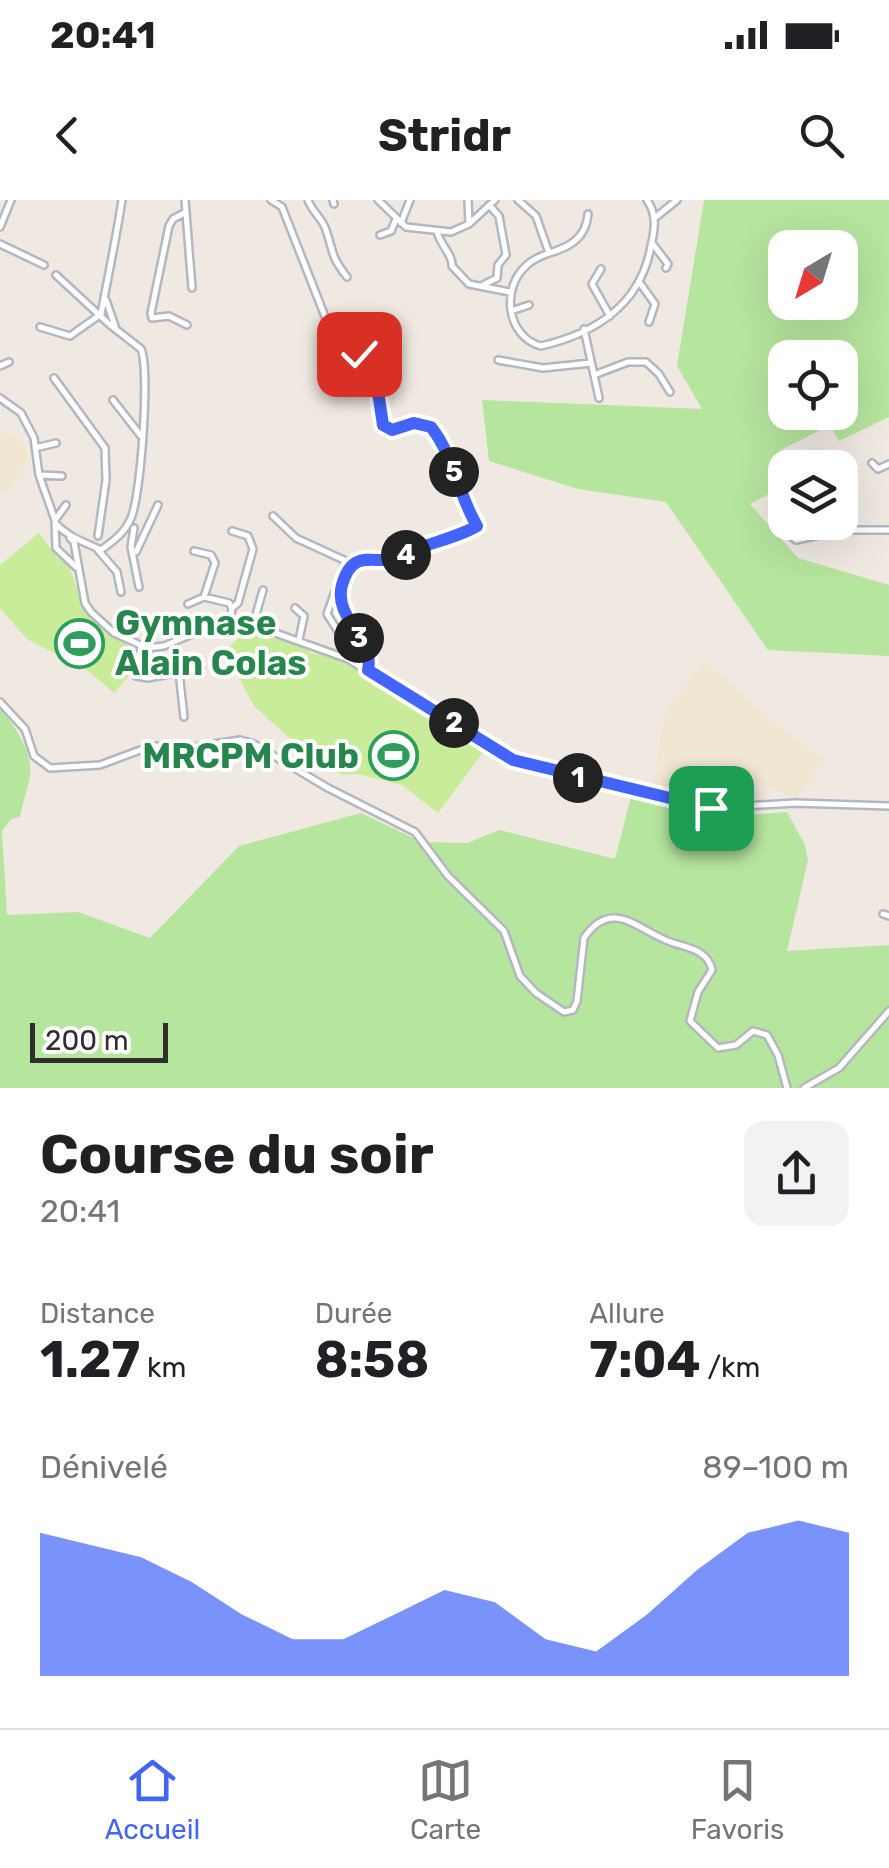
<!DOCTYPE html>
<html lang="fr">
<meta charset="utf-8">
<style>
body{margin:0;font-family:Rubik,sans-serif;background:#f2f2f2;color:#202124;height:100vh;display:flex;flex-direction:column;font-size:38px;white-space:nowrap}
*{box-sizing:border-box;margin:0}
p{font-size:32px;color:#757577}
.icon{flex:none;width:55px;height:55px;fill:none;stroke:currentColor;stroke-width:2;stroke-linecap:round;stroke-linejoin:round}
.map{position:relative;height:888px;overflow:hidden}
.drawer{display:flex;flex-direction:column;background:#fff;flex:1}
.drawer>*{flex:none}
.needle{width:65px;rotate:218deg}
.controls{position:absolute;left:768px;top:30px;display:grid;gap:20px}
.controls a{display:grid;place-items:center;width:90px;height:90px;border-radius:20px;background:#fff;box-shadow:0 10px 40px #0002;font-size:50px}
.scale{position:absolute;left:30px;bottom:25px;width:138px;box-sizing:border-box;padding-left:10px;border:5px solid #2e2e2e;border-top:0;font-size:28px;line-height:35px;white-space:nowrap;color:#2e2e2e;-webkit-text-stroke:8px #fff;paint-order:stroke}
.pin{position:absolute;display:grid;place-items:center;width:85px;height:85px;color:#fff;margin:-42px;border-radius:20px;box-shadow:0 5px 15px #0006}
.km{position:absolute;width:50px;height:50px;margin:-25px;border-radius:50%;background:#222;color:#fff;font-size:28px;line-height:50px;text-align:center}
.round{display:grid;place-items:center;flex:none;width:105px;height:105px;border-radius:20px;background:#f2f2f2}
.overview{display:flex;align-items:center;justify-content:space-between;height:170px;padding:0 40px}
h1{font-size:55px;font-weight:700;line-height:75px}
.metrics{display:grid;grid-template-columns:repeat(3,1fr);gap:15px;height:170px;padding:10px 40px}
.metrics div{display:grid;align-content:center}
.metrics b{font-size:50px;font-weight:700}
.metrics small{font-size:28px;font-weight:400}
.metrics p{font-size:28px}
.chart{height:280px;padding:20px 40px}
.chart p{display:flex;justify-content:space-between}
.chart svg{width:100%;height:180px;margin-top:10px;fill:#4264fb;opacity:.7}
.status{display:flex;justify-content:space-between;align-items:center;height:70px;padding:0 50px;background:#fff;direction:ltr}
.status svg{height:28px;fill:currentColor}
header{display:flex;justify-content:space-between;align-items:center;height:130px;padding:0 40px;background:#fff;font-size:45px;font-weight:700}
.tab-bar{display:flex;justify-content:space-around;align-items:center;height:140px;border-top:2px solid #e0e0e0;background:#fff;font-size:28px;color:#757577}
.tab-bar a{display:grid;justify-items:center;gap:5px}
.tab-bar .current{color:#4264fb}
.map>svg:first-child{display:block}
</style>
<div class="status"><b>20:41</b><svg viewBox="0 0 49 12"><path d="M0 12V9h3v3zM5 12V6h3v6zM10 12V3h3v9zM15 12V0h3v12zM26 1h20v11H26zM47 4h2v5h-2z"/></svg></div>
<header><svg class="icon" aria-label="back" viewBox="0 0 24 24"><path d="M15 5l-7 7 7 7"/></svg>Stridr<svg class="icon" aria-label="search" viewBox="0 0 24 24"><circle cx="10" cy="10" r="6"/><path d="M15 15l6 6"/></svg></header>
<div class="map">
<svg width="889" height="888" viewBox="0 0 889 888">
<rect width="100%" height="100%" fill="#efe9e1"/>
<path fill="#f0e6d1" d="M0 232 20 238 31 258 11 287 0 292Z
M705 461 780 527 825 560 796 598 753 582 713 607 652 589 666 509Z"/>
<path fill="#b6e59e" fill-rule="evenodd" d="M704 0H889V217L839 241 830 225 779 251 786 267 785 286 750 304 798 358 889 385V456L768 450 666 302 578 289 489 261 482 200 702 209 677 166ZM785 48H840V102H785ZM785 158H840V212H785Z
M0 507C14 527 33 549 30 576 28 589 22 603 20 617L11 619 2 631 7 715 78 712 150 738 239 646 361 613 422 642 468 643 499 630 615 659 632 593 718 617 787 612 805 645 808 660 787 751 889 745V888H0Z"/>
<path fill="#c9ec9a" d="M39 333 57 357 69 366 84 409 106 433 133 448 128 477 114 493 86 469 27 439 0 408V365Z
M262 430 306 447 311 454C341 449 454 530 484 551L438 613 402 585 358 574 342 575 296 544 254 506 225 451 245 432Z"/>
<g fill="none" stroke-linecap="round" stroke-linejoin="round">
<defs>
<path id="street" d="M185 0 192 88
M271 0 282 7 337 147 373 162 383 225 392 230 414 223 431 227C455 256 458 294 477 326 460 336 438 341 419 348 412 351 406 356 398 358 375 366 352 347 342 385 334 419 376 438 368 470
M308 0C312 12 323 19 326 30 334 53 330 55 347 77
M333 0 334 4
M378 0 406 27 451 32 469 24 495 0
M468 0 469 24
M518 0 536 16 549 53C541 56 533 59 527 65 500 88 507 137 541 146 597 133 641 103 651 46 655 29 657 14 647 0
M186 12 173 19 169 26 151 113 152 118 169 116 187 125
M656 17 677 0
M401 23 410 0
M0 27 11 0
M437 31C439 44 453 54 452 66L469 84 510 92
M380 35 391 31 396 19
M652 43 668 64 666 68
M0 44 44 65
M549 53C570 47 586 38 588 14
M601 69 592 84 610 116
M640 83 655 104 649 122
M483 85 497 78 498 65 506 55 499 16 489 5
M106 100 115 126
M511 111 529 105
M101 114C108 77 116 39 122 0
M40 127 70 136 101 114
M584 129 599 198
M498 160 543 168 591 163
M0 166 9 162
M594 175 628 162H646L659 174 670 192
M54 178 105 248 106 280 98 336
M0 198 21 213 34 238 39 275 55 320 56 348 76 367
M113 200 141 236
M35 248 56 243
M872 263 878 269 889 264
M40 275 62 276
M273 316 296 338 346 361 327 414 348 447 346 458
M55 320 66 305
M55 323C69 338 85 342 101 350 112 342 125 333 131 318 141 296 150 170 141 149L109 124 56 75
M134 328 131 347 139 387
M232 331 248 336 253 349 238 403 232 408
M786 332 796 340 843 330H889
M70 338 74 342 85 403 91 412 114 433 147 448 164 446 223 421 253 425 348 459 513 560 711 608 795 603 889 606
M98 350 117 372 121 392
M132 351 136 352 158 305
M194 351 211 355 215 363 204 397
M188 404 204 397 229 403 232 408 230 421
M295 408 304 416 299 440
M253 425 263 390
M141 446 136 476 148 478 201 468
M179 472 184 517
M0 502 25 529 34 556 50 568 100 565 151 546 195 547 240 540 254 544 328 588 415 632 448 676 504 731 520 776 536 793 564 812 573 810 577 801 584 738C612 697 638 730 668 741 685 748 707 748 712 770L698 792 690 821 718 848 736 845 753 831 767 835 778 855 787 888
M883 714 889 716
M804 888 839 868 889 811"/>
</defs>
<use href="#street" stroke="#b4b7c1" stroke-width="10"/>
<use href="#street" stroke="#fff" stroke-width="5"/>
</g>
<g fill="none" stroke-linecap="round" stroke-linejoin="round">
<defs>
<path id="route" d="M359 154 374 165 383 225 392 230 414 223 431 227C454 256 458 294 477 326 460 336 438 341 419 348 412 351 406 356 398 358 375 366 353 346 342 385 333 419 375 438 368 470L513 560 711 608"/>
</defs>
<use href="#route" stroke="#fff" stroke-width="20"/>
<use href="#route" stroke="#4264fb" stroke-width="12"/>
</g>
<defs>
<symbol id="stadium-ring" viewBox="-11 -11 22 22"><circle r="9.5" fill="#fff" stroke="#2e9e5b" stroke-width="1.5"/><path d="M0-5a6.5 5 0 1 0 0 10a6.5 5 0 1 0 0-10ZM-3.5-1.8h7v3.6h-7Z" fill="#2e9e5b"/></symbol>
</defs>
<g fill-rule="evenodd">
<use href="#stadium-ring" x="52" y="416" width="55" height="55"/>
<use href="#stadium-ring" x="366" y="528" width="55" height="55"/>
</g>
<g text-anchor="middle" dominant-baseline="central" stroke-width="8" stroke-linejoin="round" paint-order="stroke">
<g font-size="35" font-weight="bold" fill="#27864d" stroke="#fff" text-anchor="start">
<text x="115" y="423">Gymnase<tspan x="115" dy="40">Alain Colas</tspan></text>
<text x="359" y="556" text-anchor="end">MRCPM Club</text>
</g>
</g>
</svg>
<div class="controls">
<a><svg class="needle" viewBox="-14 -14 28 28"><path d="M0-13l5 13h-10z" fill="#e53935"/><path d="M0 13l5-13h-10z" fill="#757577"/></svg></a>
<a><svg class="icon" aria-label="locate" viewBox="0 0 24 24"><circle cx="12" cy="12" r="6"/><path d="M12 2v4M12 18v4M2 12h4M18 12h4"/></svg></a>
<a><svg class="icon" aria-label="layers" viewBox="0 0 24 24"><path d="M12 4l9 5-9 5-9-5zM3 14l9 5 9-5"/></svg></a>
</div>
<div class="scale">200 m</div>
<div class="pin" style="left:711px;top:608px;background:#1e9e55"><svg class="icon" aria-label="arrive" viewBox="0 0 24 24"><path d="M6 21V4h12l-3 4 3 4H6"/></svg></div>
<div class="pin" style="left:359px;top:154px;background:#d93025"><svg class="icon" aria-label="check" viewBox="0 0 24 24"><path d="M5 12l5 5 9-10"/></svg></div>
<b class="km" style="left:578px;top:578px">1</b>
<b class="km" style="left:454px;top:523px">2</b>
<b class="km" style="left:359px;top:438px">3</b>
<b class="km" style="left:406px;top:355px">4</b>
<b class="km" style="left:454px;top:272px">5</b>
</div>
<section class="drawer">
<div class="overview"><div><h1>Course du soir</h1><p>20:41</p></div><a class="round"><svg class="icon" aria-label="share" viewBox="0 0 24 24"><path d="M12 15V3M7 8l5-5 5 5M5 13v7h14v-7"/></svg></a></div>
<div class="metrics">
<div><p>Distance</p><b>1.27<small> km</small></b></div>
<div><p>Durée</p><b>8:58</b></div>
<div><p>Allure</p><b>7:04<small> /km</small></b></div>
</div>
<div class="chart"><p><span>Dénivelé</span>89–100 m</p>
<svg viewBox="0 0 160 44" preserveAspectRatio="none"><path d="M0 44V9L10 12L20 15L30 21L40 29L50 35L60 35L70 29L80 23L90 26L100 35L110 38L120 29L130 18L140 9L150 6L160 9V44z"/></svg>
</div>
</section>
<nav class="tab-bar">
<a class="current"><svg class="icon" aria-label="home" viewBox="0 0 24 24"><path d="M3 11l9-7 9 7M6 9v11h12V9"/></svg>Accueil</a>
<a><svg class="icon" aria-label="map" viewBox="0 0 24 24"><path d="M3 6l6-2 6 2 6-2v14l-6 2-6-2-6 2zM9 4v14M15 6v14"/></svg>Carte</a>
<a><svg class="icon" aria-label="saved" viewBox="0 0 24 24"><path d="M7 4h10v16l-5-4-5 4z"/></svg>Favoris</a>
</nav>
